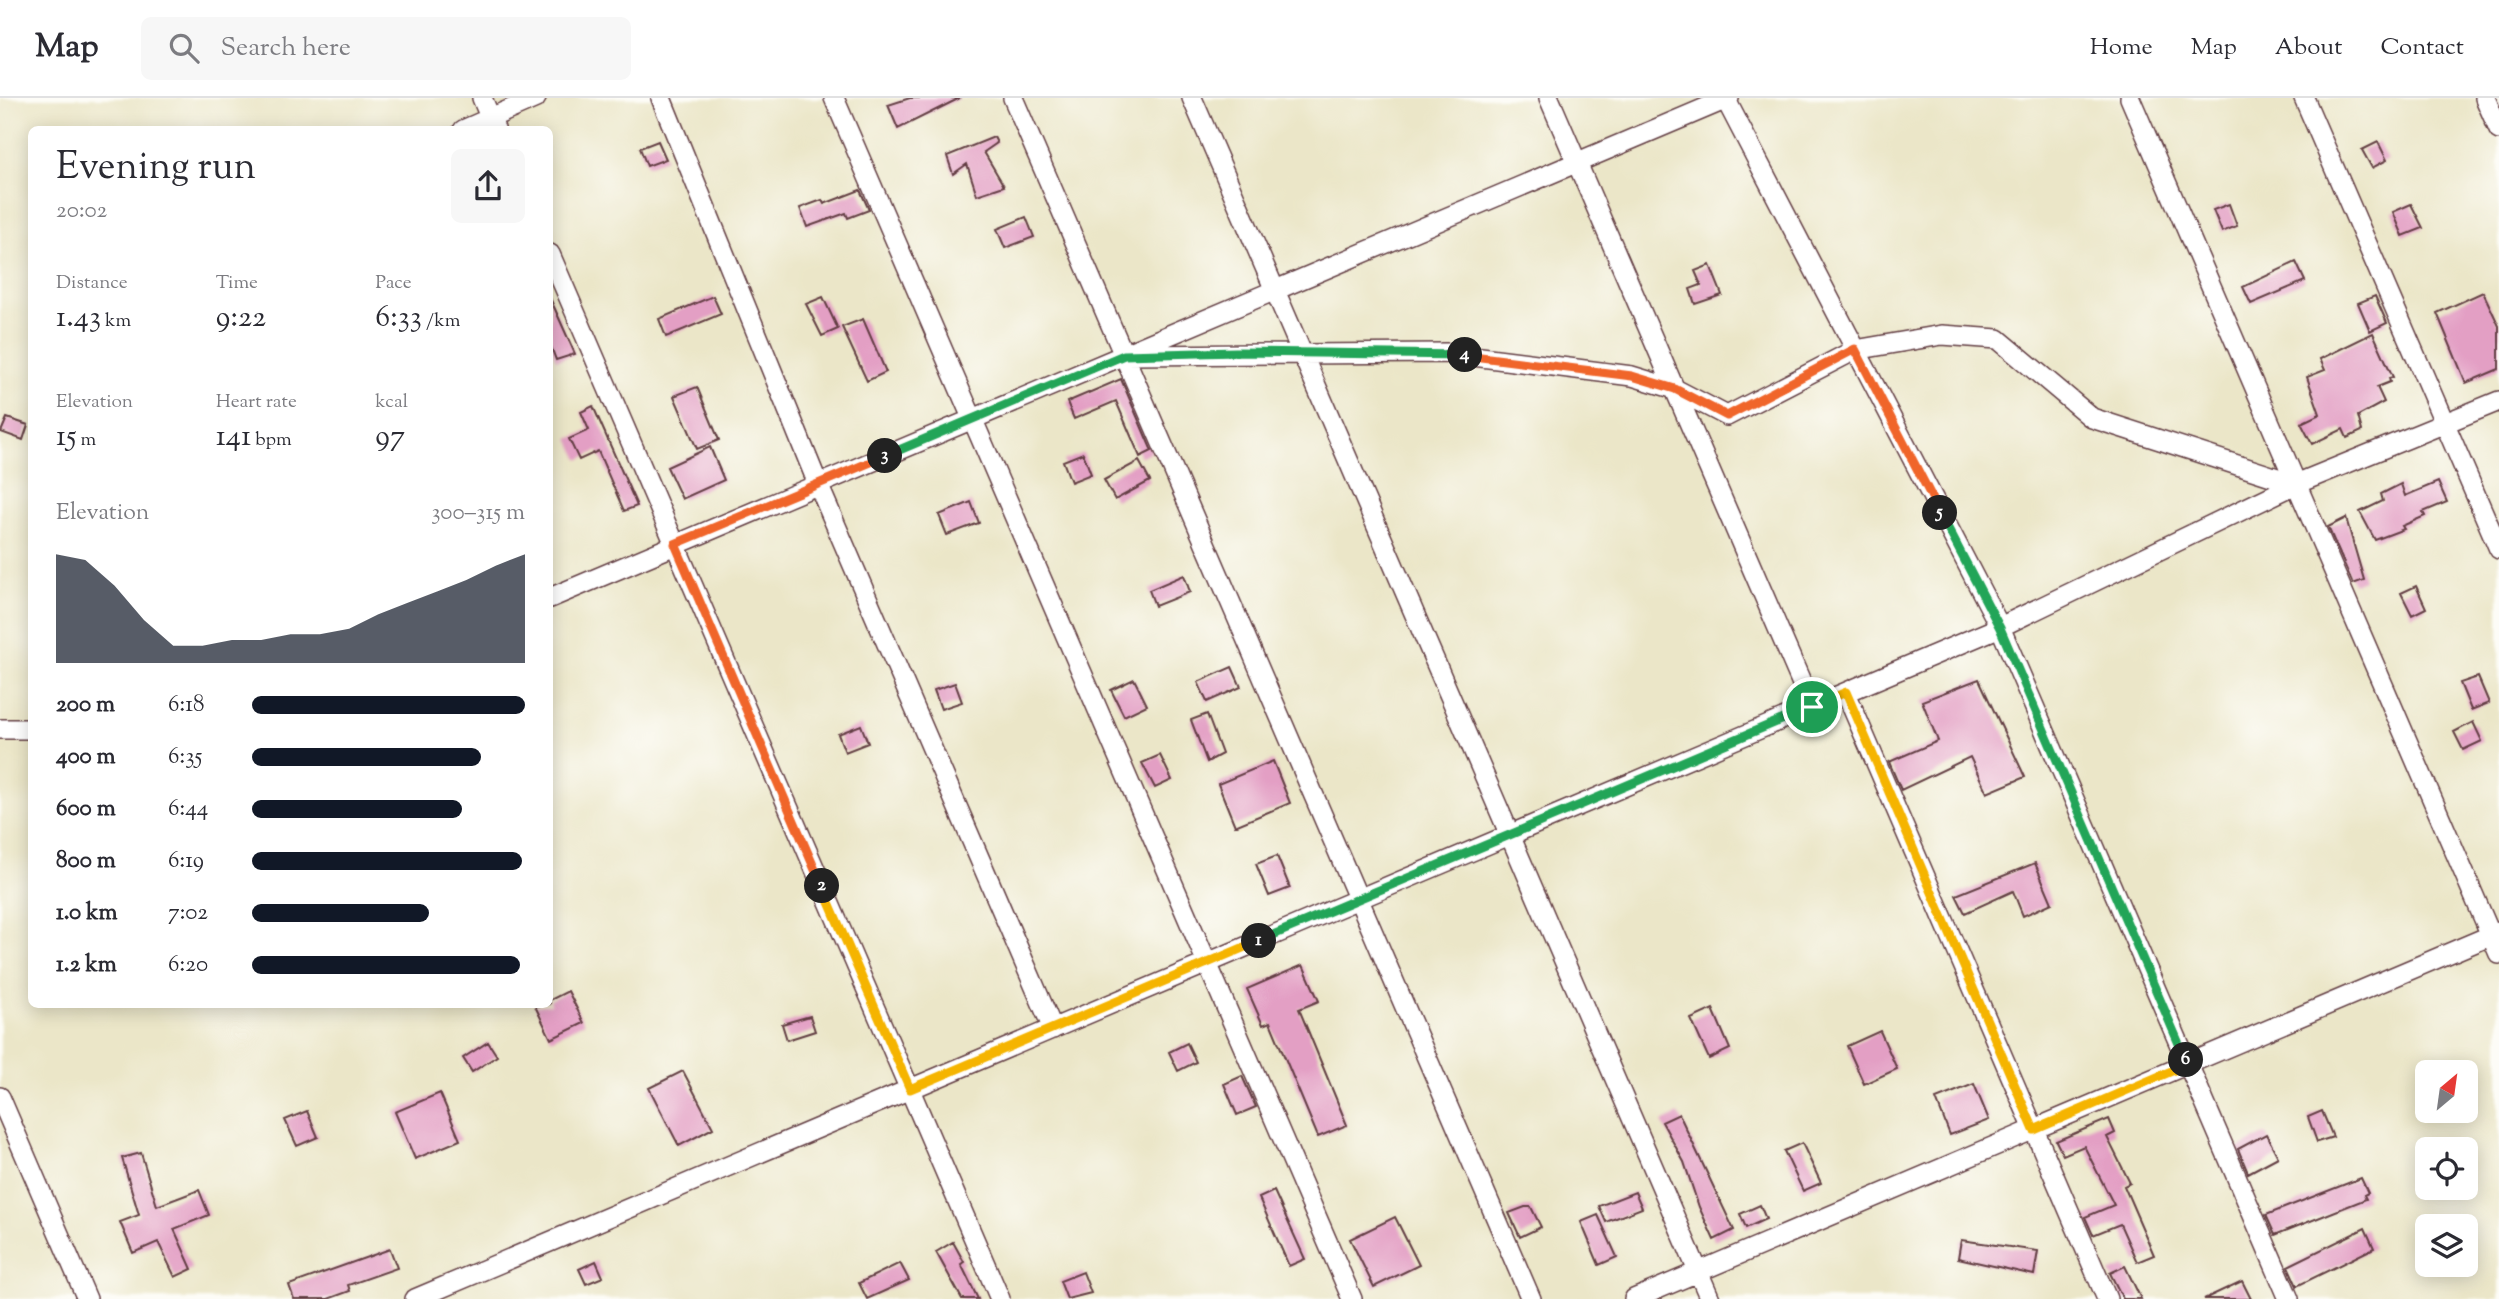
<!DOCTYPE html>
<meta charset="utf-8">
<style>
body{margin:0;font-family:"Sorts Mill Goudy",serif;background:#f7f7f7;color:#2b2b33;height:100vh;display:flex;flex-direction:column;font-size:26px;white-space:nowrap}
*{box-sizing:border-box;margin:0}
p{font-size:23px;color:#7c7c81}
.icon{flex:none;width:38px;height:38px;fill:none;stroke:currentColor;stroke-width:2;stroke-linecap:round;stroke-linejoin:round}
.map{position:relative;flex:1;overflow:hidden}
.drawer{position:absolute;left:28px;top:28px;width:525px;height:882px;display:flex;flex-direction:column;background:#fff;border-radius:10px;box-shadow:0 4px 18px #0003}
.drawer>*{flex:none}
.needle{width:46px;rotate:29deg}
.controls{position:absolute;left:2415px;top:962px;display:grid;gap:14px}
.controls a{display:grid;place-items:center;width:63px;height:63px;border-radius:10px;background:#fff;box-shadow:0 4px 18px #0003;font-size:35px}
.pin{position:absolute;display:grid;place-items:center;width:60px;height:60px;color:#fff;margin:-30px;border:4px solid #fff;border-radius:50%;box-shadow:0 2px 7px #0007}
.km{position:absolute;width:35px;height:35px;margin:-18px;border-radius:50%;background:#222;color:#fff;font-size:19px;line-height:35px;text-align:center}
.round{display:grid;place-items:center;flex:none;width:74px;height:74px;border-radius:10px;background:#f7f7f7}
.summary{display:flex;align-items:center;justify-content:space-between;height:119px;padding:0 28px}
h1{font-size:38px;font-weight:600;line-height:52px}
.stats{display:grid;grid-template-columns:repeat(3,1fr);gap:10px;height:119px;padding:7px 28px}
.stats div{display:grid;align-content:center}
.stats b{font-size:30px;font-weight:600}
.stats small{font-size:19px;font-weight:400}
.stats p{font-size:19px}
.chart{height:196px;padding:14px 28px}
.chart p{display:flex;justify-content:space-between}
.chart svg{width:100%;height:126px;margin-top:7px;fill:#111827;opacity:.7}
ul{padding:0 28px;list-style:none;font-size:23px}
li{display:grid;grid-template-columns:112px 84px 1fr;align-items:center;height:52px}
li i{height:18px;border-radius:9px;background:#111827}
header{display:flex;align-items:center;gap:42px;box-sizing:border-box;height:98px;padding:0 35px;background:#fff;border-bottom:2px solid #e1e1e2}
header strong{font-size:33px}
nav{display:flex;gap:38px;margin-inline-start:auto;font-size:24px}
.search{width:490px;height:63px;background:#f7f7f7;display:flex;align-items:center;gap:18px;box-sizing:border-box;padding:0 24px;border-radius:10px;color:#7c7c81;font-size:26px}
.map>svg:first-child{display:block}
</style>
<header>
<strong>Map</strong>
<div class="search"><svg class="icon" aria-label="search" viewBox="0 0 24 24"><circle cx="10" cy="10" r="6"/><path d="M15 15l6 6"/></svg>Search here</div>
<nav><a>Home</a><a>Map</a><a>About</a><a>Contact</a></nav>
</header>
<div class="map">
<svg width="2499" height="1201" viewBox="0 0 2499 1201">
<rect width="100%" height="100%" fill="#fdfcf7"/>
<filter id="ink" filterUnits="userSpaceOnUse"><feTurbulence type="fractalNoise" baseFrequency=".0143" numOctaves="2"/><feDisplacementMap in="SourceGraphic" scale="14" xChannelSelector="R" yChannelSelector="G"/><feConvolveMatrix kernelMatrix="1 2 1 2 8 2 1 2 1" color-interpolation-filters="sRGB"/></filter>
<filter id="wash" filterUnits="userSpaceOnUse"><feTurbulence type="fractalNoise" baseFrequency=".00686" numOctaves="4" result="noise"/><feDisplacementMap in="SourceGraphic" scale="28" xChannelSelector="R" yChannelSelector="G"/><feGaussianBlur stdDeviation="1.57" result="paint"/><feColorMatrix in="noise" values="0 0 0 0 0 0 0 0 0 0 0 0 0 0 0 0 0 1.4 0 .05"/><feComposite in="paint" operator="in"/></filter>
<g filter="url(#wash)">
<rect width="100%" height="100%" fill="#ebe6c8"/>
<g id="blocks">
<path fill="#e39fc4" d="M910 0H960L898 31 888 7Z
M994 39 997 45 984 54 1004 88 977 97 967 66 953 76 947 58Z
M658 43 666 61 647 68 640 50Z
M2378 44 2387 62 2372 70 2362 52Z
M860 92 869 112 848 120 846 115 807 129 800 110 822 102 824 106Z
M2229 106 2237 128 2222 134 2213 112Z
M2411 106 2423 130 2403 138 2393 114Z
M1026 119 1034 139 1005 150 997 131Z
M2296 164 2305 183 2251 206 2243 189Z
M1710 167 1722 197 1695 206 1690 191 1701 187 1695 173Z
M2483 194 2499 228V271L2466 285 2437 215Z
M713 198 721 216 666 239 659 221Z
M2375 198 2387 225 2370 233 2358 205Z
M823 199 838 231 822 238 806 206Z
M550 200 575 256 556 262 550 246Z
M863 221 886 274 867 283 842 229Z
M2373 235 2393 279 2389 280 2390 284 2377 289 2384 304 2358 318 2362 333 2347 340 2343 331 2312 346 2301 325 2320 316 2307 279 2325 272 2320 261Z
M1121 281 1152 353 1140 359 1116 303 1074 321 1067 304Z
M697 289 719 342 697 351 674 298Z
M593 308 637 408 624 413 598 353 579 362 569 341 589 332 581 314Z
M7 320 28 327 23 342 1 334Z
M710 349 724 382 682 401 667 369Z
M1083 355 1091 376 1071 384 1063 363Z
M1139 363 1150 383 1115 402 1104 382Z
M2438 384 2447 404 2423 414 2425 418 2402 428 2404 431 2375 442 2360 414 2383 403 2381 396 2401 386 2405 398Z
M971 404 979 425 947 437 939 417Z
M2346 420 2364 482 2353 486 2328 429Z
M1184 477 1190 494 1155 508 1149 492Z
M2416 488 2426 510 2412 517 2401 495Z
M1232 569 1241 589 1207 604 1198 584Z
M2478 579 2489 605 2471 612 2460 585Z
M1134 581 1147 607 1124 618 1111 592Z
M1979 581 2025 679 1987 695 1970 659 1901 692 1889 664 1938 643 1922 603Z
M955 585 962 604 941 611 934 592Z
M1207 616 1222 656 1207 664 1191 622Z
M2473 624 2482 643 2463 652 2454 634Z
M861 627 868 645 845 654 838 636Z
M1160 657 1172 682 1155 690 1142 665Z
M1273 663 1290 705 1235 728 1218 686Z
M1277 758 1290 790 1269 798 1256 766Z
M2035 765 2052 805 2023 818 2013 793 1965 815 1956 797Z
M1303 867 1319 903 1299 911 1347 1027 1318 1039 1270 924 1263 927 1247 891Z
M568 893 584 925 551 941 535 908 550 906V902Z
M1713 911 1730 951 1709 961 1691 921Z
M810 918 815 933 787 942 782 926Z
M1880 933 1897 971 1864 986 1847 948Z
M488 944 497 958 472 974 463 960Z
M1187 945 1196 964 1178 973 1169 954Z
M683 973 713 1030 679 1048 649 990Z
M1242 978 1256 1009 1237 1017 1224 986Z
M1974 986 1989 1022 1950 1037 1936 1001Z
M440 995 460 1042 415 1061 395 1014Z
M307 1013 318 1039 297 1048 285 1022Z
M2322 1013 2333 1039 2317 1044 2308 1019Z
M1679 1016 1734 1132 1714 1142 1699 1109 1684 1064 1662 1024Z
M2109 1021 2115 1035 2107 1039 2130 1085 2124 1088 2154 1157 2137 1164 2120 1126 2093 1137 2085 1119 2114 1107 2084 1048 2063 1057 2056 1043Z
M2266 1036 2278 1059 2248 1075 2238 1051Z
M1802 1045 1821 1085 1803 1093 1784 1053Z
M141 1055 157 1108 199 1092 209 1117 174 1131 192 1171 175 1179 158 1144 133 1155 120 1124 139 1117 122 1060Z
M2361 1080 2368 1095 2364 1097 2366 1101 2275 1137 2266 1117Z
M1274 1093 1305 1161 1289 1168 1259 1100Z
M1635 1094 1642 1110 1606 1124 1599 1108Z
M1760 1107 1766 1121 1746 1130 1740 1116Z
M1525 1109H1531L1541 1129 1520 1139 1509 1115Z
M1598 1117 1617 1159 1599 1167 1581 1124Z
M1395 1119 1419 1167 1374 1189 1350 1141Z
M2365 1130 2374 1150 2297 1188 2288 1168Z
M1961 1142 2038 1153 2034 1177 1958 1160Z
M953 1144 964 1164 961 1166 978 1201H962L936 1154Z
M390 1151 397 1170 348 1187 350 1193 328 1201H294L289 1187Z
M596 1163 603 1179 586 1186 579 1171Z
M900 1165 909 1182 867 1201 859 1185Z
M2125 1168 2141 1201H2123L2110 1175Z
M1083 1174 1091 1195 1067 1201 1060 1183Z
M2242 1183 2251 1201H2204Z"/>
</g>
</g>
<g filter="url(#ink)">
<use href="#blocks" fill-opacity="0" stroke="#623d43" stroke-width="2"/>
<g fill="none" stroke-linecap="round" stroke-linejoin="round">
<defs>
<path id="minor" d="M482 0 495 31
M661 0 818 386 1053 931
M834 0 1352 1201
M1013 0 1531 1201
M1192 0 1710 1201
M1549 0 1812 609
M1725 0 2000 529 2289 1201
M2130 0 2499 856
M2304 0 2499 451
M2485 0 2499 32
M463 32 536 0
M550 156 1000 1201
M1134 252 1729 0
M550 500 1124 257 1449 255 1632 278 1675 291 1727 318 1855 252 1942 237 1998 241 2092 320 2296 386 2499 303
M1846 595 2107 1201
M0 631H32
M0 999 87 1201
M415 1201 2000 529 2296 386
M1634 1201 2499 834"/>
</defs>
<use href="#minor" stroke="#623d43" stroke-width="22"/>
<use href="#minor" stroke="#fff" stroke-width="19"/>
</g>
</g>
<g fill="none" stroke-linecap="round" stroke-linejoin="round" filter="url(#ink)">
<defs>
<path id="split-1" d="M1259 843 1812 609"/>
<path id="split-2" d="M822 788 910 991 1259 843"/>
<path id="split-3" d="M822 788 675 446 885 358"/>
<path id="split-4" d="M885 358 1124 257 1236 254 1465 257"/>
<path id="split-5" d="M1465 257 1632 278 1675 291 1727 318 1855 251 1940 415"/>
<path id="split-6" d="M1940 415 2000 530 2186 962"/>
<path id="split-7" d="M1812 609 1846 594 2034 1032 2188 966 2186 962"/>
</defs>
<use href="#split-1" stroke="#fff" stroke-width="14"/>
<use href="#split-2" stroke="#fff" stroke-width="14"/>
<use href="#split-3" stroke="#fff" stroke-width="14"/>
<use href="#split-4" stroke="#fff" stroke-width="14"/>
<use href="#split-5" stroke="#fff" stroke-width="14"/>
<use href="#split-6" stroke="#fff" stroke-width="14"/>
<use href="#split-7" stroke="#fff" stroke-width="14"/>
<use href="#split-1" stroke="#22a559" stroke-width="9"/>
<use href="#split-2" stroke="#f5b400" stroke-width="9"/>
<use href="#split-3" stroke="#f0652b" stroke-width="9"/>
<use href="#split-4" stroke="#22a559" stroke-width="9"/>
<use href="#split-5" stroke="#f0652b" stroke-width="9"/>
<use href="#split-6" stroke="#22a559" stroke-width="9"/>
<use href="#split-7" stroke="#f5b400" stroke-width="9"/>
</g>
</svg>
<div class="controls">
<a><svg class="needle" viewBox="-14 -14 28 28"><path d="M0-13l5 13h-10z" fill="#e53935"/><path d="M0 13l5-13h-10z" fill="#7c7c81"/></svg></a>
<a><svg class="icon" aria-label="locate" viewBox="0 0 24 24"><circle cx="12" cy="12" r="6"/><path d="M12 2v4M12 18v4M2 12h4M18 12h4"/></svg></a>
<a><svg class="icon" aria-label="layers" viewBox="0 0 24 24"><path d="M12 4l9 5-9 5-9-5zM3 14l9 5 9-5"/></svg></a>
</div>
<div class="pin" style="left:1812px;top:609px;background:#1e9e55"><svg class="icon" aria-label="arrive" viewBox="0 0 24 24"><path d="M6 21V4h12l-3 4 3 4H6"/></svg></div>
<b class="km" style="left:1259px;top:843px">1</b>
<b class="km" style="left:822px;top:788px">2</b>
<b class="km" style="left:885px;top:358px">3</b>
<b class="km" style="left:1465px;top:257px">4</b>
<b class="km" style="left:1940px;top:415px">5</b>
<b class="km" style="left:2186px;top:962px">6</b>
<section class="drawer">
<div class="summary"><div><h1>Evening run</h1><p>20:02</p></div><a class="round"><svg class="icon" aria-label="share" viewBox="0 0 24 24"><path d="M12 15V3M7 8l5-5 5 5M5 13v7h14v-7"/></svg></a></div>
<div class="stats">
<div><p>Distance</p><b>1.43<small> km</small></b></div>
<div><p>Time</p><b>9:22</b></div>
<div><p>Pace</p><b>6:33<small> /km</small></b></div>
</div>
<div class="stats">
<div><p>Elevation</p><b>15<small> m</small></b></div>
<div><p>Heart rate</p><b>141<small> bpm</small></b></div>
<div><p>kcal</p><b>97</b></div>
</div>
<div class="chart"><p><span>Elevation</span>300–315 m</p>
<svg viewBox="0 0 160 44" preserveAspectRatio="none"><path d="M0 44V6L10 8L20 17L30 29L40 38L50 38L60 36L70 36L80 34L90 34L100 32L110 27L120 23L130 19L140 15L150 10L160 6V44z"/></svg>
</div>
<ul>
<li><b>200 m</b>6:18<i style="width:100%"></i></li>
<li><b>400 m</b>6:35<i style="width:84%"></i></li>
<li><b>600 m</b>6:44<i style="width:77%"></i></li>
<li><b>800 m</b>6:19<i style="width:99%"></i></li>
<li><b>1.0 km</b>7:02<i style="width:65%"></i></li>
<li><b>1.2 km</b>6:20<i style="width:98%"></i></li>
</ul>
</section>
</div>
